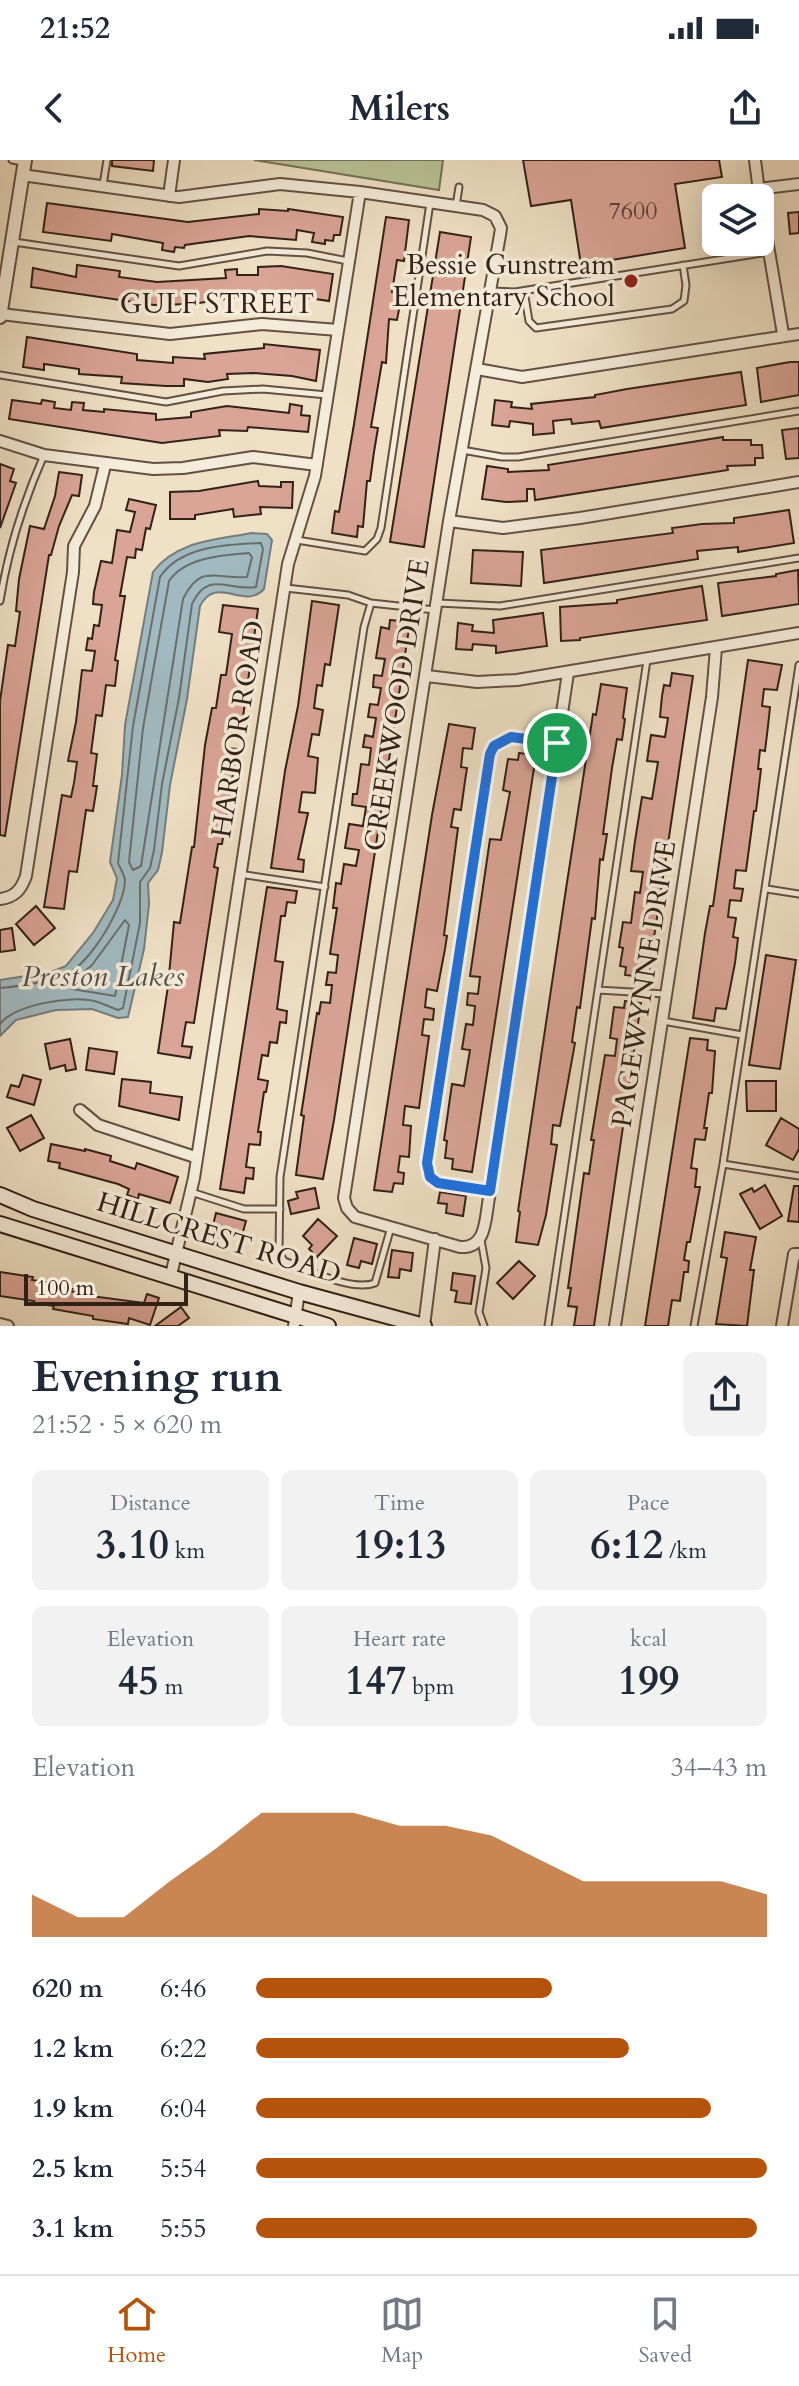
<!DOCTYPE html>
<meta charset="utf-8">
<style>
body{margin:0;font-family:Cardo,serif;background:#f2f2f3;color:#1f2937;height:100vh;display:flex;flex-direction:column;font-size:30px;white-space:nowrap}
*{box-sizing:border-box;margin:0}
p{font-size:26px;color:#747a83}
.icon{flex:none;width:44px;height:44px;fill:none;stroke:currentColor;stroke-width:2;stroke-linecap:round;stroke-linejoin:round}
.map{position:relative;height:1166px;overflow:hidden}
.drawer{display:flex;flex-direction:column;background:#fff;flex:1}
.drawer>*{flex:none}
.tools{position:absolute;left:702px;top:24px;display:grid;gap:16px}
.tools a{display:grid;place-items:center;width:72px;height:72px;border-radius:12px;background:#fff;box-shadow:0 8px 32px #0002;font-size:40px}
.scale{position:absolute;left:24px;bottom:20px;width:164px;box-sizing:border-box;padding-left:8px;border:4px solid #322117;border-top:0;font-size:22px;line-height:28px;white-space:nowrap;color:#322117;-webkit-text-stroke:6px #f5ecda;paint-order:stroke}
.pin{position:absolute;display:grid;place-items:center;width:68px;height:68px;color:#fff;margin:-34px;border:4px solid #fff;border-radius:50%;box-shadow:0 2px 8px #0007}
.round{display:grid;place-items:center;flex:none;width:84px;height:84px;border-radius:12px;background:#f2f2f3}
.overview{display:flex;align-items:center;justify-content:space-between;height:136px;padding:0 32px}
h1{font-size:44px;font-weight:700;line-height:60px}
.metrics{display:grid;grid-template-columns:repeat(3,1fr);gap:12px;height:136px;padding:8px 32px}
.metrics div{display:grid;align-content:center;border-radius:12px;background:#f2f2f3;text-align:center}
.metrics b{font-size:40px;font-weight:700}
.metrics small{font-size:22px;font-weight:400}
.metrics p{font-size:22px}
.chart{height:224px;padding:16px 32px}
.chart p{display:flex;justify-content:space-between}
.chart svg{width:100%;height:144px;margin-top:8px;fill:#b45309;opacity:.7}
ul{padding:0 32px;list-style:none;font-size:26px}
li{display:grid;grid-template-columns:128px 96px 1fr;align-items:center;height:60px}
li i{height:20px;border-radius:10px;background:#b45309}
.status{display:flex;justify-content:space-between;align-items:center;height:56px;padding:0 40px;background:#fff;direction:ltr}
.status svg{height:22px;fill:currentColor}
header{display:flex;justify-content:space-between;align-items:center;height:104px;padding:0 32px;background:#fff;font-size:36px;font-weight:700}
.tab-bar{display:flex;justify-content:space-around;align-items:center;height:112px;border-top:2px solid #e0e1e3;background:#fff;font-size:22px;color:#747a83}
.tab-bar a{display:grid;justify-items:center;gap:4px}
.tab-bar .on{color:#b45309}
.map>svg:first-child{display:block}
</style>
<div class="status"><b>21:52</b><svg viewBox="0 0 49 12"><path d="M0 12V9h3v3zM5 12V6h3v6zM10 12V3h3v9zM15 12V0h3v12zM26 1h20v11H26zM47 4h2v5h-2z"/></svg></div>
<header><svg class="icon" aria-label="back" viewBox="0 0 24 24"><path d="M15 5l-7 7 7 7"/></svg>Milers<svg class="icon" aria-label="share" viewBox="0 0 24 24"><path d="M12 15V3M7 8l5-5 5 5M5 13v7h14v-7"/></svg></header>
<div class="map">
<svg width="799" height="1166" viewBox="0 0 799 1166">
<rect width="100%" height="100%" fill="#f0e1c6"/>
<filter id="stains"><feTurbulence type="fractalNoise" baseFrequency=".0025" numOctaves="4"/><feColorMatrix values="0 0 0 0 .2 0 0 0 0 .09 0 0 0 0 .02 0 0 0 .5 -.17"/></filter>
<radialGradient id="worn" r=".72"><stop offset=".6" stop-color="#630" stop-opacity="0"/><stop offset="1" stop-color="#630" stop-opacity=".3"/></radialGradient>
<path fill="#b8c396" stroke="#757256" stroke-width="2" d="M254 0H443L439 30Z"/>
<path fill="#a1bac1" stroke="#757d7d" stroke-width="2" d="M252 373 267 374 272 380 264 429C244 451 216 414 200 446L187 539 170 625 162 692 158 710 148 723 149 744 144 789 128 857 118 858 92 849 56 850 16 860 0 876V820L51 812 66 806 93 773 113 740 117 718 110 702 122 615 125 565 153 412C176 381 215 380 252 373Z"/>
<g fill="none" stroke-linecap="round" stroke-linejoin="round">
<path stroke="#6a6e6c" stroke-width="2" d="M249 393 252 397 247 417C217 420 201 402 183 439L141 706 133 710 129 702 143 568 169 421C185 397 223 395 249 393Z
M125 760 129 765 115 836 72 829 71 823 92 805Z
M0 828C21 826 48 823 67 814 91 802 125 746 125 720 124 714 120 708 118 703L133 566 160 417C180 386 228 384 261 383L263 389 256 427C229 432 208 409 192 444L179 538 162 624 154 690 150 708 140 722V763L123 848 118 850C110 847 102 843 94 841 71 835 14 845 0 864"/>
</g>
<path fill="#daa496" stroke="#322117" stroke-width="2" d="M112 0H154L153 11 112 6Z
M523 0H719L722 17 675 24 685 88 581 105 571 40 531 46Z
M47 43 188 62 259 54V49L288 51V49L343 57 340 75H334L333 81 325 80V84L312 82 314 73 297 70 296 80 249 76 185 85 184 88 175 87 174 92 162 90 163 83 112 74 111 81 43 72Z
M799 52V73L790 74 788 53Z
M386 57 409 60 404 101 397 100 395 113 392 132 401 133 400 144 397 160 389 159 386 203 382 202 371 267 378 268 374 292 370 321H367L363 367 358 366 357 377 332 373 335 351 339 352 354 264Z
M440 72 471 77 424 387 390 382Z
M77 105 120 111 119 117 157 122 226 118 225 110 237 109V115H258V107L281 106 333 114 329 141 270 132V135L239 134 240 137 192 144 154 145 31 127 33 108 76 117Z
M27 177 137 194V200L173 203V197L205 199 204 194 264 188V184L320 190 316 221 292 216 254 213 227 214 228 219 208 222 184 219V226H166L121 223 122 217 79 214V209L44 204V210L23 207Z
M790 202H799V235L761 242 757 208Z
M741 212 746 245 601 268 599 261 572 264 571 259 553 261 554 273 533 275V264L510 261 509 267 492 265 495 240 512 242 511 247 532 249 531 244 595 237V235L627 229Z
M12 240 41 244 42 240 55 242 54 248 71 250 72 242 84 243 83 250 104 252V249L156 254V260L191 257V252L227 246 289 253 290 244 302 246 301 255 310 256 308 272 248 267 247 271 219 270 220 276 162 283 9 259Z
M799 268V298L786 299 782 270Z
M723 277V280H751V285H762L763 298H755V305L727 306 728 310 535 340 534 329H527V341L506 342 482 339 487 306 508 309V312L549 310 548 305Z
M0 304 14 309 10 321 16 323 0 368Z
M59 312 82 315 79 336 72 335 59 366 51 395H49L5 676 0 675V541L8 485 15 486 20 452 16 451 19 419 30 366 44 369 55 336Z
M258 321 259 326 281 327V322H293L292 348 260 347 261 354 234 357 233 349 195 355V359H170V332L199 331Z
M129 339 156 345 150 369 146 368 142 390 136 389 135 398 127 397 120 436H125L115 500 118 501 115 526 106 525 102 556 96 555 91 593 97 594 93 626H97L93 651 86 650 77 712 69 711 64 749 44 747 62 635 71 637 74 623 77 602 68 601 76 562 82 510 92 511 95 491 86 490 88 478 92 479 94 465 99 466 102 445 93 444 94 432 101 401 112 403 117 370 130 372 135 352 126 350Z
M789 350 794 383 738 392V387L697 391 698 399 544 423 541 390 673 373 672 368 702 364 734 363V358Z
M473 390 523 392 521 426 471 423Z
M798 410 799 444 722 456 718 423 776 416V414Z
M702 426 707 460 580 478V480L561 481 560 447 617 443V440Z
M312 441 339 445 330 505 325 504 322 526 317 525 314 548 323 550 319 575 312 574 308 596 318 598 315 633 302 632 299 652 308 653 298 699 304 700 303 712 271 708 285 611 298 546Z
M223 445 258 449 242 564 229 562 225 588 237 589 222 684H218L214 707 218 708 194 863 186 862 182 886 192 887 190 898 158 893 168 826 174 762 180 763 192 687H194L205 585 212 548H216L221 515H226L232 474 219 472Z
M543 453 547 486 496 493V486L473 484 472 490 456 489 458 463 473 465 472 471 494 473 493 460Z
M390 460 410 462 334 960 323 1019 296 1015 304 956 301 955 317 853 319 854 321 842 330 843 332 825H326L328 812 336 813 338 795 330 794 337 748H333L336 723 341 724 344 704 356 706 359 690 345 688 349 664 363 666 366 647 352 645 353 634H357L361 604 369 605 371 588 363 587 365 575 373 577 376 558 368 557 370 544 378 545 381 528 373 527 374 515 382 516 385 499 376 498 381 467 389 469Z
M748 500 782 505 777 530 764 529 762 546 770 547 768 566 765 591 760 590 758 609H761L756 651H754L746 711 736 710 734 728 743 729 741 741 730 740 728 757 736 758 733 777 738 778 735 803 726 849 716 848 714 861 693 858 705 773 710 746H713Z
M672 513 693 516 648 818 625 815 626 807 620 806 623 788 619 787 623 762 631 763 635 732 640 733 643 712 631 711 635 681 642 637 652 639 658 602 647 601 651 575 665 577 668 558 660 557 662 536 664 525 670 526Z
M601 524 627 528 623 558 625 559 622 580 617 579 612 608 603 674H607L603 700 600 699 595 759 592 758 580 848 577 847 572 882 575 883 560 966 553 965 551 984 557 985 546 1055 538 1085 516 1082 520 1052 518 1051 566 729 593 554 596 555Z
M449 564 475 568 472 589 463 588 461 607 467 608 465 621 461 650 454 649 451 667 458 668 444 775 447 776 445 789 437 831 427 829 425 847 434 849 433 860 424 859 422 875 429 876 419 948 405 946 403 965 411 966 409 997 400 996 398 1012 404 1013 403 1024 394 1023 392 1032 374 1030 432 655Z
M519 593 536 595 472 1012 452 1009 453 999 445 998 447 981 444 980 452 924 464 926 470 890 462 889 466 864 473 865 475 846 467 845 468 833 478 834 480 817 470 816 490 679 501 680 510 632 503 630 508 599 518 600Z
M267 727 297 731 295 743 287 742 285 756H281L275 801 283 802 277 849 287 851 286 863 280 862 277 883 270 882 268 896 262 895 258 919 268 921 266 932H264L258 972H261L260 985 249 984 246 1007 254 1008 253 1019 246 1018 244 1033 220 1029Z
M36 746 55 768 34 785 16 764Z
M12 768 15 790 0 792V770Z
M766 795 796 800 780 909 749 905Z
M625 841 641 843 594 1166H574L577 1147 568 1146 571 1128H568L584 1013 589 1014 594 980H591L605 895 615 896 617 879 610 878 614 847 624 848Z
M690 878 708 880 707 890 715 891 712 933H709L704 968H707L705 980 695 979 691 1008 697 1009 695 1027H700L690 1082H687L684 1100 689 1101 688 1112H684L680 1141 672 1140 668 1166H645Z
M70 879 76 909 66 911 65 905 50 909 45 884Z
M89 888 117 892 114 914 86 910Z
M23 915 41 920 34 945 7 937 11 925 19 927Z
M122 919 151 922 150 933 182 937 179 960 119 946Z
M746 921H776V951H747Z
M31 955 44 978 20 991 7 968Z
M781 958 799 969V989L793 1000 766 985Z
M51 984 85 991V989L111 996 110 1001 135 1009 137 1003 178 1017 170 1043 139 1034 138 1039 127 1035 129 1029 118 1024 59 1008 60 1003 48 1001Z
M765 1025 782 1056 760 1069 740 1034 752 1028 754 1032Z
M794 1026H799V1062L788 1061Z
M315 1028 319 1048 291 1054 288 1041 298 1038 296 1032Z
M440 1032 466 1036 463 1056 446 1053 447 1044 438 1043Z
M216 1053 246 1061 243 1072 231 1069 228 1082 210 1077Z
M318 1059 337 1076 317 1097 309 1089 312 1085 303 1076Z
M725 1072 756 1077 750 1110H754L747 1166 716 1164 727 1098 721 1097Z
M354 1078 377 1084 372 1104 361 1101 359 1108 347 1105Z
M392 1090 413 1093 411 1111 400 1109 399 1118 388 1117Z
M519 1101 535 1116 513 1139 497 1123Z
M0 1112 33 1117 32 1120 52 1123V1126L72 1129 71 1131 91 1136 144 1143 147 1134 159 1138 150 1165 129 1158 128 1164 93 1159V1156L53 1149 54 1146 33 1143 34 1141 0 1136Z
M453 1113 475 1116 471 1144 455 1142 457 1131 451 1130Z
M181 1147 189 1158 178 1166H155Z"/>
<g fill="none" stroke-linecap="round" stroke-linejoin="round">
<defs>
<path id="service" d="M12 0 23 2
M103 25 107 0
M456 46 459 27
M14 82 179 106 267 91 307 93 348 101
M492 131 515 132 768 92
M524 131 529 161 536 168 672 149 684 141 686 125 683 105
M0 215 166 242 223 231 263 229 327 235
M462 290 502 297H518L799 251
M297 380 365 391 377 379 381 368 430 43
M286 428 348 435 371 443
M0 441C8 390 23 343 44 295
M438 443 500 446 799 398
M239 714 325 727
M767 729 799 734
M598 830 665 834
M663 861 742 875
M723 1004 799 1016
M489 1031 433 1021 428 1010V996L490 594 494 586 511 577 557 583
M191 1032 244 1049H280
M391 1067 375 1123C352 1132 307 1109 284 1101L279 1092 280 1017 364 467 371 443 435 450
M481 1080 486 1108 479 1152 484 1166
M548 1166 647 500
M694 1166 723 1004 799 505"/>
<path id="minor" d="M755 0 759 32
M22 15 179 37 280 24 360 32 483 50 495 56 501 68 500 75 449 361 344 1038 347 1048 355 1057 460 1087C487 1089 485 1058 489 1038L568 513
M758 29 799 24
M169 36 174 0
M760 38 783 174
M1 154 170 174 262 164 338 170
M477 209 522 217 799 174
M0 281 44 295 153 309 183 308 253 297 317 305
M449 361 503 368 580 358 799 322
M427 516 477 522 517 520 799 473
M0 739C15 737 21 730 26 716L73 412 74 386 95 346 105 305
M80 950 98 965 195 997
M171 1115 194 1018 288 404 315 316 360 32
M0 1164 8 1166
M294 1166 299 1132
M424 1166 435 1079
M615 1166 712 537 716 488
M782 1166 794 1094H799"/>
<path id="tertiary" d="M0 157 25 0"/>
<path id="secondary" d="M0 1035 33 1049 299 1132 424 1166
M0 1064 328 1166"/>
</defs>
<use href="#service" stroke="#625143" stroke-width="9"/>
<use href="#minor" stroke="#625143" stroke-width="14"/>
<use href="#tertiary" stroke="#625143" stroke-width="16"/>
<use href="#secondary" stroke="#322117" stroke-width="18"/>
<use href="#service" stroke="#f5ecda" stroke-width="5"/>
<use href="#minor" stroke="#f5ecda" stroke-width="10"/>
<use href="#tertiary" stroke="#f5ecda" stroke-width="12"/>
<use href="#secondary" stroke="#f5ecda" stroke-width="14"/>
</g>
<g fill="none" stroke-linecap="round" stroke-linejoin="round">
<defs>
<path id="route" d="M511 577 557 583 490 1031 438 1023 430 1017 427 1003 490 594 494 586Z"/>
</defs>
<use href="#route" stroke="#fff" stroke-width="16"/>
<use href="#route" stroke="#1a73e8" stroke-width="10"/>
</g>
<circle fill="#8f2418" stroke="#f5ecda" stroke-width="3" cx="631" cy="121" r="8"/>
<g text-anchor="middle" dominant-baseline="central" stroke-width="7" stroke-linejoin="round" paint-order="stroke">
<g font-size="24" fill="#5c4237">
<text x="633" y="51">7600</text>
</g>
<g font-size="28" fill="#322117" stroke="#f5ecda" text-anchor="end">
<text x="615" y="105">Bessie Gunstream<tspan x="615" dy="32">Elementary School</tspan></text>
</g>
<g font-size="28" fill="#322117" stroke="#f5ecda">
<text x="217" y="144">GULF STREET</text>
<text transform="translate(397 545) rotate(-81)">CREEKWOOD DRIVE</text>
<text transform="translate(238 569) rotate(-81)">HARBOR ROAD</text>
<text transform="translate(644 824) rotate(-81)">PAGEWYNNE DRIVE</text>
<text transform="translate(219 1078) rotate(17)">HILLCREST ROAD</text>
</g>
<g font-size="30" font-style="italic" fill="#534f4a" stroke="#f5ecda">
<text x="103" y="816">Preston Lakes</text>
</g>
</g>
<rect width="100%" height="100%" filter="url(#stains)"/>
<rect width="100%" height="100%" fill="url(#worn)"/>
</svg>
<div class="tools">
<a><svg class="icon" aria-label="layers" viewBox="0 0 24 24"><path d="M12 4l9 5-9 5-9-5zM3 14l9 5 9-5"/></svg></a>
</div>
<div class="scale">100 m</div>
<div class="pin" style="left:557px;top:583px;background:#1e9e55"><svg class="icon" aria-label="arrive" viewBox="0 0 24 24"><path d="M6 21V4h12l-3 4 3 4H6"/></svg></div>
</div>
<section class="drawer">
<div class="overview"><div><h1>Evening run</h1><p>21:52 · 5 × 620 m</p></div><a class="round"><svg class="icon" aria-label="share" viewBox="0 0 24 24"><path d="M12 15V3M7 8l5-5 5 5M5 13v7h14v-7"/></svg></a></div>
<div class="metrics">
<div><p>Distance</p><b>3.10<small> km</small></b></div>
<div><p>Time</p><b>19:13</b></div>
<div><p>Pace</p><b>6:12<small> /km</small></b></div>
</div>
<div class="metrics">
<div><p>Elevation</p><b>45<small> m</small></b></div>
<div><p>Heart rate</p><b>147<small> bpm</small></b></div>
<div><p>kcal</p><b>199</b></div>
</div>
<div class="chart"><p><span>Elevation</span>34–43 m</p>
<svg viewBox="0 0 160 44" preserveAspectRatio="none"><path d="M0 44V31L10 38L20 38L30 27L40 17L50 6L60 6L70 6L80 10L90 10L100 13L110 20L120 27L130 27L140 27L150 27L160 31V44z"/></svg>
</div>
<ul>
<li><b>620 m</b>6:46<i style="width:58%"></i></li>
<li><b>1.2 km</b>6:22<i style="width:73%"></i></li>
<li><b>1.9 km</b>6:04<i style="width:89%"></i></li>
<li><b>2.5 km</b>5:54<i style="width:100%"></i></li>
<li><b>3.1 km</b>5:55<i style="width:98%"></i></li>
</ul>
</section>
<nav class="tab-bar">
<a class="on"><svg class="icon" aria-label="home" viewBox="0 0 24 24"><path d="M3 11l9-7 9 7M6 9v11h12V9"/></svg>Home</a>
<a><svg class="icon" aria-label="map" viewBox="0 0 24 24"><path d="M3 6l6-2 6 2 6-2v14l-6 2-6-2-6 2zM9 4v14M15 6v14"/></svg>Map</a>
<a><svg class="icon" aria-label="saved" viewBox="0 0 24 24"><path d="M7 4h10v16l-5-4-5 4z"/></svg>Saved</a>
</nav>
